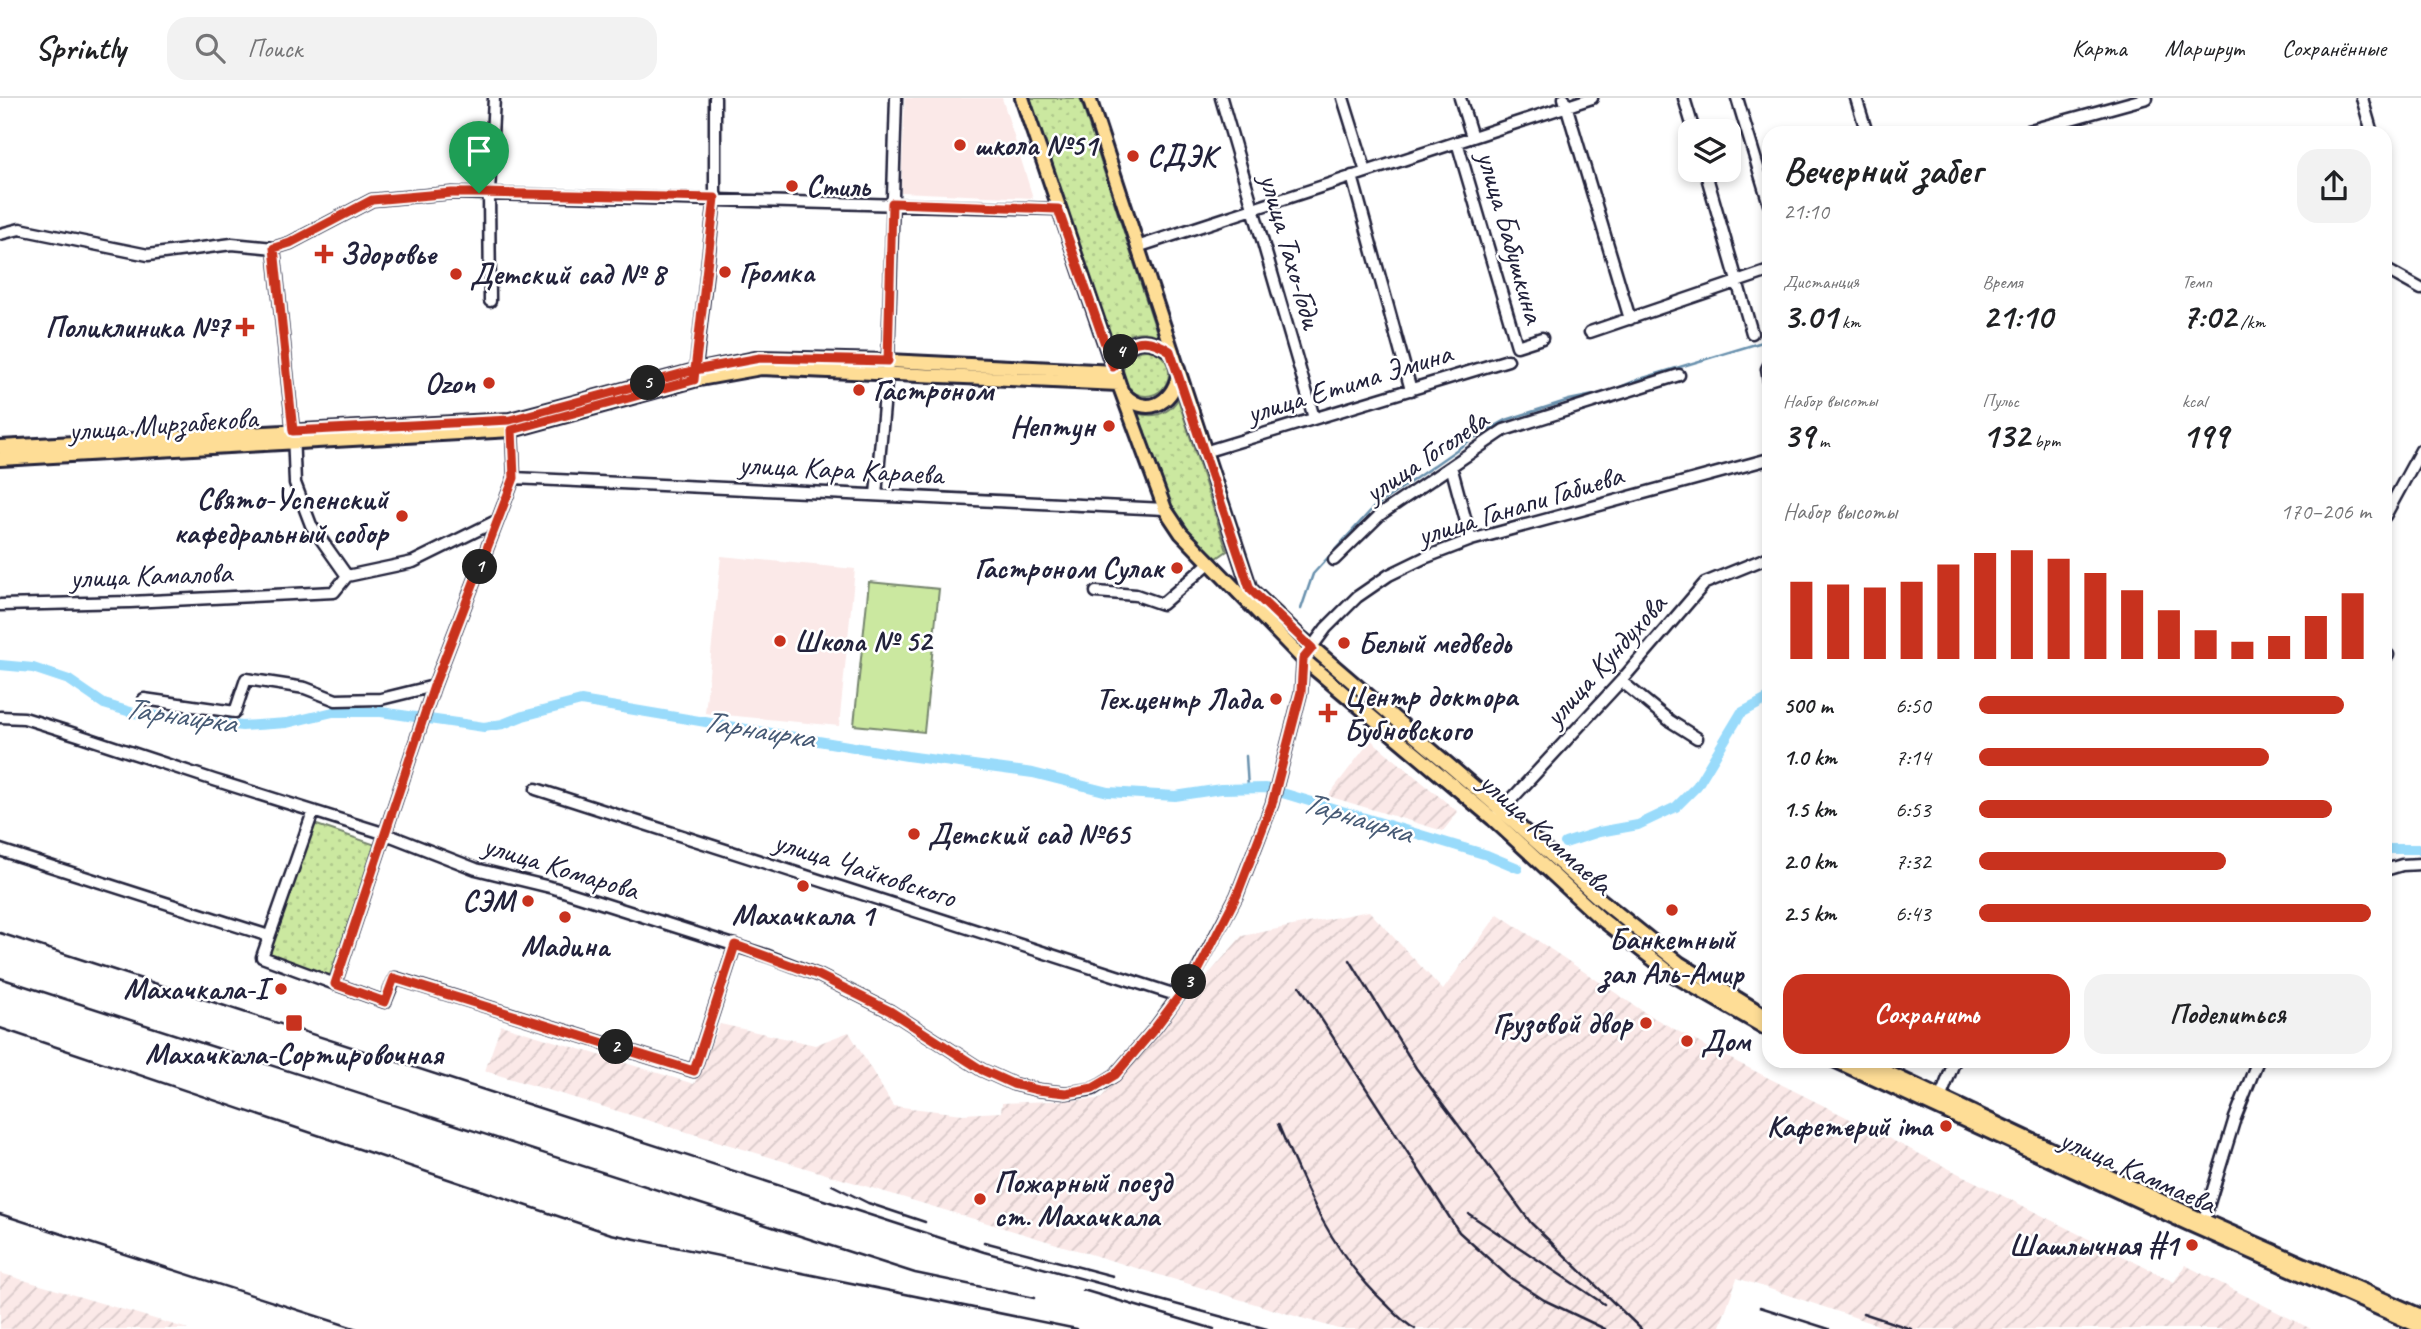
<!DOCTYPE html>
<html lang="ru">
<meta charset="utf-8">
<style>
body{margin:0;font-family:Caveat,sans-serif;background:#f2f2f2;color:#202124;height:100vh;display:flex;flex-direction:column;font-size:26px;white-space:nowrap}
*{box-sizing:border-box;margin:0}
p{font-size:23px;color:#757577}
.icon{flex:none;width:38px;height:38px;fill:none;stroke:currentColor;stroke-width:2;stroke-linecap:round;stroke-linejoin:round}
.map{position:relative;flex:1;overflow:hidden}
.sheet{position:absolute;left:1762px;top:28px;width:630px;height:942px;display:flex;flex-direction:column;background:#fff;border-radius:21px;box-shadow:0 4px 10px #0003}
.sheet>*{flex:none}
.fabs{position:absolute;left:1678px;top:21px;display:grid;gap:14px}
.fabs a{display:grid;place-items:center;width:63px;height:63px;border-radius:14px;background:#fff;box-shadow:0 4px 10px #0003;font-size:35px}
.pin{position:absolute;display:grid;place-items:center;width:60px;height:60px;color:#fff;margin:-72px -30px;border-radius:50% 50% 50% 0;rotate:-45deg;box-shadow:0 0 7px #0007}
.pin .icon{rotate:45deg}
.km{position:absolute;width:35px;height:35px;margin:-18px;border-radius:50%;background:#222;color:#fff;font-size:19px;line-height:35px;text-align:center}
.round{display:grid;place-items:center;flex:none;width:74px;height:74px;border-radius:21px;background:#f2f2f2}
.head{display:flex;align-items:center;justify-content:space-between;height:119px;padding:0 21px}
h1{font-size:38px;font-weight:800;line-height:52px}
.figures{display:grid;grid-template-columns:repeat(3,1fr);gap:10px;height:119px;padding:7px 21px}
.figures div{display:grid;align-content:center}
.figures b{font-size:35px;font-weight:800}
.figures small{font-size:19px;font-weight:400}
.figures p{font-size:19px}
.chart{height:196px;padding:14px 21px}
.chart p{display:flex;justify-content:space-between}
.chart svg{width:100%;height:126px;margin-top:7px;stroke:#c8321e;stroke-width:6}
.button{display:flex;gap:14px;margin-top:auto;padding:14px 21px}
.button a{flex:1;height:80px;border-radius:21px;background:#c8321e;color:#fff;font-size:28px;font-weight:800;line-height:80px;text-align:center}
.button a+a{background:#f2f2f2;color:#202124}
ul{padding:0 21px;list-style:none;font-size:23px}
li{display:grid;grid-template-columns:112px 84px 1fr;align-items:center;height:52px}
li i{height:18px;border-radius:9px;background:#c8321e}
header{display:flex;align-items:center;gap:42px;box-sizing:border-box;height:98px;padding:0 35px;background:#fff;border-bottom:2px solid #e0e0e0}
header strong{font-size:33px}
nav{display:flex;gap:38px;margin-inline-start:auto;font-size:24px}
.search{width:490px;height:63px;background:#f2f2f2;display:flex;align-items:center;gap:18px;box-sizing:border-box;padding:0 24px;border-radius:21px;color:#757577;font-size:26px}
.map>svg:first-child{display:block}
</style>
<header>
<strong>Sprintly</strong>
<div class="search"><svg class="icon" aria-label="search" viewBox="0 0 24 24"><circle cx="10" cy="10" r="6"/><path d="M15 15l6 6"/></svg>Поиск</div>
<nav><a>Карта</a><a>Маршрут</a><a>Сохранённые</a></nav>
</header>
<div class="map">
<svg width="2421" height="1231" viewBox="0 0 2421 1231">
<defs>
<pattern id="industrial-furrows" width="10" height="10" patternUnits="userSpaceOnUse" patternTransform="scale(1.75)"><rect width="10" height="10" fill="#fbe9e8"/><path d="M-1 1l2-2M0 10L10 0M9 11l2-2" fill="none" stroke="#d7c8c8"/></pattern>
<pattern id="park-dots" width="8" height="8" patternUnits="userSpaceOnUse" patternTransform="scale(1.75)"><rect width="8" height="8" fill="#cbe8a0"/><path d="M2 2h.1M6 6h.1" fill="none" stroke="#aec78b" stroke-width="1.8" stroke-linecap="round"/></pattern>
</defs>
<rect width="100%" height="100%" fill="#fff"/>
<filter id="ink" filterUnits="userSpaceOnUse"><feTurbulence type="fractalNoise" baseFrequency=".0143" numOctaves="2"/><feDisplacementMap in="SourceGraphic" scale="14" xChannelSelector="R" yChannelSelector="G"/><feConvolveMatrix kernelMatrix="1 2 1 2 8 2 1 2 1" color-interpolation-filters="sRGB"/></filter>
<g filter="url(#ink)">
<path fill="#fbe9e8" d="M905 0H1002L1033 100 901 94Z
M721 458 855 471 839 628 705 615Z"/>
<path fill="url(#industrial-furrows)" d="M1371 642 1458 714 1443 733 1328 698Z
M1369 813 1443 892 1498 816 1647 916 1703 947 2174 1184 2185 1167 2311 1231H1890L1737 1180 1719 1231H1338L485 973 501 927 694 986 720 926 815 947 849 934 893 1008 963 1016 1001 1014 1002 1005 1100 1001 1242 838Z
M0 1175 188 1231H0Z"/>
<path fill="#cbe8a0" stroke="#76856e" stroke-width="2" d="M869 484 939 491 924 634 854 627Z"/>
<path fill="url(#park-dots)" stroke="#76856e" stroke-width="2" d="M1030 0H1080L1158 238C1138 230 1125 235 1113 253Z
M1123 275a23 23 0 1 1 46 0a23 23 0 1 1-46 0Z
M1178 301 1227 453 1217 460 1186 432 1169 406 1136 315C1153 320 1168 317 1178 301Z
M311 725 376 747 329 880 266 857Z"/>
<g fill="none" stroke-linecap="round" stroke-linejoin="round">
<path stroke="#6991ae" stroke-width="2.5" d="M1301 511 1313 476 1373 410 1472 341 1506 322 1569 302 1608 294 1640 281 1769 242
M1246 658 1248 690"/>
<path stroke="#99dbfb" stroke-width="10" d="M0 567 33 570 69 582 104 606 134 615 242 628 287 625 333 614H381L484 629 503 626 523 618 581 603 907 658 1033 675 1108 694 1175 698 1221 691 1266 690 1487 757 1518 770
M1565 745 1599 734 1638 727 1676 709 1697 688 1741 615 1769 600
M2385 751H2421"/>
<defs>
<path id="minor" d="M1221 0 1314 320
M1343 0 1366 74
M1460 0 1472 39
M1564 0 1630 221
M1684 0 1694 33
M1737 0 1769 106
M1856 0 1867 35
M2362 0 2372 35
M2020 35 2147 0
M1457 44 1517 248 1542 240
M1705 72 1752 235
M1352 78 1411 292
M0 136 20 131 148 157 232 146 274 150 290 145 372 102 452 95 1058 111
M1137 149 1592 0
M274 150 293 333 295 385 311 427 347 478
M2385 171 2421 191
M490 203 489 95 494 0
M1590 234 1769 173
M1769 267 1767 271 1769 283
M695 278 715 100V0
M1204 354 1508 262
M1451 368 1471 442
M514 380 1165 411
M876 397 888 263 896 0
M2385 418 2421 352
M1334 462 1381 416 1504 332 1679 277
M1096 494 1136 497 1162 506 1208 466
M0 507 130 504 334 494 347 478 413 464 496 423
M2385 555 2388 557
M1621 583 1670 623 1697 640
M144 601 235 614 246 581 305 590 336 602 381 601 434 588
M0 619 24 620 78 637 214 682 386 736 476 771 554 790 768 858 818 877 890 913 982 972 1013 986 1038 992 1066 995 1093 991 1115 977 1155 930 1197 873 1237 797 1272 706 1301 594 1303 561 1326 530 1357 499 1389 477 1424 460 1471 442 1769 361
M536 691 1179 898
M313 714 262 859 335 886 434 588 514 380 512 332
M1497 717 1621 583 1705 485 1769 459
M0 752 269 838
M2385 772 2402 767 2421 766
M335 886 385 904 395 880 694 973 735 847
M1938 1006 1955 962
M2202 1128 2235 1020 2258 962"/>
<path id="major" d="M1022 0 1121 292 1165 411 1181 435 1303 561 1493 721 1600 820 1672 876 1769 932
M1089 0 1250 491 1299 538 1501 712 1596 798 1679 865 1769 920
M1113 269C1125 241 1145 236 1170 253
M1123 295C1145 320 1172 306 1178 278
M0 349 510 322 695 273 760 260 888 263 1115 274
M0 361 512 332 694 282 761 270 1119 286
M1834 962 2187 1125 2421 1229
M1861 962 2191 1117 2421 1218"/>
</defs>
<use href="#minor" stroke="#22223b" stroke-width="15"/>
<use href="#major" stroke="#22223b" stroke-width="18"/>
<use href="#minor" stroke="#fff" stroke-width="10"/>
<use href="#major" stroke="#fedd96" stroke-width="12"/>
<path stroke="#22223b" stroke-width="2.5" d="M0 835 984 1154 1267 1231
M1350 862 1416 970 1531 1125 1641 1231
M0 880 915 1175 1034 1200
M1300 888 1459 1134 1509 1179 1544 1202 1605 1231
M0 930 611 1136 1077 1231
M1278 1026C1305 1091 1333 1157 1386 1206 1395 1215 1404 1225 1415 1231
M832 1087 868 1105 925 1124
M0 1116 357 1231
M1469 1116 1604 1206
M984 1144 1113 1178
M1083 1192 1214 1231
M1760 1209 1829 1231
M1863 1215 1911 1231"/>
</g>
</g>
<g fill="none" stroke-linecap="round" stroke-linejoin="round" filter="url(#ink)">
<defs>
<path id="route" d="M479 95 715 100 695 272 694 282 512 332 514 380 434 588 335 886 385 904 394 880 694 973 735 847 818 877 890 913 982 972 1013 986 1038 992 1066 995 1093 990 1115 977 1155 930 1198 873 1237 797 1272 706 1301 594 1303 561 1312 550 1250 491 1170 253C1145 236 1125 241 1113 269L1058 111 892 105 888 263 760 260 695 272 510 322 293 333 274 150 290 145 372 102 452 95H479"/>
</defs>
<use href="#route" stroke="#fff" stroke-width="14"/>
<use href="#route" stroke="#c8321e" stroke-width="9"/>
</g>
<g fill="#c8321e" stroke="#fff" stroke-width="2.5">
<circle cx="960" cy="47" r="7"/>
<circle cx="1133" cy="58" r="7"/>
<circle cx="792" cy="88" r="7"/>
<path d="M320.5 145.5h7v7h7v7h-7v7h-7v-7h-7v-7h7z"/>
<circle cx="725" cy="174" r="7"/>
<circle cx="456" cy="176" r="7"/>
<path d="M241.5 218.5h7v7h7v7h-7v7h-7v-7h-7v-7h7z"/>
<circle cx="489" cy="285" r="7"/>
<circle cx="859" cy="292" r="7"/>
<circle cx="1109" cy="328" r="7"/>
<circle cx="402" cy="418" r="7"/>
<circle cx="1177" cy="470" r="7"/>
<circle cx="780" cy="543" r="7"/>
<circle cx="1344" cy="545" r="7"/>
<circle cx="1276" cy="601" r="7"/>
<path d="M1324.5 604.5h7v7h7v7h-7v7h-7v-7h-7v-7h7z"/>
<circle cx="914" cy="736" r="7"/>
<circle cx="803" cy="788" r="7"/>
<circle cx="528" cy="803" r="7"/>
<circle cx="1672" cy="812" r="7"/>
<circle cx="565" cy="819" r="7"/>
<circle cx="281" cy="891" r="7"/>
<rect x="285" y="916" width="18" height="18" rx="3.5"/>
<circle cx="1646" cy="925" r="7"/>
<circle cx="1687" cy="943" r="7"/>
<circle cx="1946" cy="1028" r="7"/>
<circle cx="980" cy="1101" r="7"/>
<circle cx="2192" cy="1147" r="7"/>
</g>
<g text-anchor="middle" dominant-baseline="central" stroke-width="5" stroke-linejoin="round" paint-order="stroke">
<g font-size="30" font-weight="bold" fill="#22223b" stroke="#fff" text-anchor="start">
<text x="974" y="47">школа №51</text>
<text x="1147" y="58">СДЭК</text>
<text x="806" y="88">Стиль</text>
<text x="340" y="156">Здоровье</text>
<text x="739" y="174">Громка</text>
<text x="470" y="176">Детский сад № 8</text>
<text x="229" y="229" text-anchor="end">Поликлиника №7</text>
<text x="475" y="285" text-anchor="end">Ozon</text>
<text x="873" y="292">Гастроном</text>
<text x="1095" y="328" text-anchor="end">Нептун</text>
<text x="388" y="401" text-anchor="end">Свято-Успенский<tspan x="388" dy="34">кафедральный собор</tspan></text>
<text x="1163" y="470" text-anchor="end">Гастроном Сулак</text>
<text x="794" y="543">Школа № 52</text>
<text x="1358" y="545">Белый медведь</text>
<text x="1344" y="598">Центр доктора<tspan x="1344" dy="34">Бубновского</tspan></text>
<text x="1262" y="601" text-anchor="end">Тех.центр Лада</text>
<text x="928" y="736">Детский сад №65</text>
<text x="514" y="803" text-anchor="end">СЭМ</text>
<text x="803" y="817" text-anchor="middle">Махачкала 1</text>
<text x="1672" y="841" text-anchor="middle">Банкетный<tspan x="1672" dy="34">зал Аль-Амир</tspan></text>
<text x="565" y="848" text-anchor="middle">Мадина</text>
<text x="267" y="891" text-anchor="end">Махачкала-I</text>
<text x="1632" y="925" text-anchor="end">Грузовой двор</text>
<text x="1701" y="943">Дом</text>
<text x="294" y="956" text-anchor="middle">Махачкала-Сортировочная</text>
<text x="1932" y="1028" text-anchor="end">Кафетерий ima</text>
<text x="994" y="1084">Пожарный поезд<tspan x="994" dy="34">ст. Махачкала</tspan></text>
<text x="2178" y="1147" text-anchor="end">Шашлычная #1</text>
</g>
<g font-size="30" fill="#22223b" stroke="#fff">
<text transform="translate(1511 139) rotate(74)">улица Бабушкина</text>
<text transform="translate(1291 153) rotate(74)">улица Тахо-Годи</text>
<text transform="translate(1349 285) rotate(-17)">улица Етима Эмина</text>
<text transform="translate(163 326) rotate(-4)">улица Мирзабекова</text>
<text transform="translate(1426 358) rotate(-34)">улица Гоголева</text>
<text transform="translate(841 371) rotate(3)">улица Кара Караева</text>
<text transform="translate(1520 407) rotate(-17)">улица Ганапи Габиева</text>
<text transform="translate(151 477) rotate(-2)">улица Камалова</text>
<text transform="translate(1605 562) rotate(-48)">улица Кундухова</text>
<text transform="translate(1546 735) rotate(42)">улица Каммаева</text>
<text transform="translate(561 769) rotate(17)">улица Комарова</text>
<text transform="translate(865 771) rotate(18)">улица Чайковского</text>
<text transform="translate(2138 1073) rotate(24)">улица Каммаева</text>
</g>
<g font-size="32" font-style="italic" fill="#465a75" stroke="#fff">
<text transform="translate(180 617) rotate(8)">Тарнаирка</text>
<text transform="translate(758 631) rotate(9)">Тарнаирка</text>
<text transform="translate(1357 719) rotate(17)">Тарнаирка</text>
</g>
</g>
</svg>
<div class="fabs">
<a><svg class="icon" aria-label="layers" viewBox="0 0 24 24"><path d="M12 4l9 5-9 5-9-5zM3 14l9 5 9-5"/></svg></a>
</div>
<div class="pin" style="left:479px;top:95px;background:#1e9e55"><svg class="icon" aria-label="arrive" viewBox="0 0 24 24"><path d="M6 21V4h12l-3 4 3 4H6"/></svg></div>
<b class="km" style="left:480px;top:469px">1</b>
<b class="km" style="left:616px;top:949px">2</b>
<b class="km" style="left:1189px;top:884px">3</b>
<b class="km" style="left:1121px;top:254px">4</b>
<b class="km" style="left:648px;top:285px">5</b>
<section class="sheet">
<div class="head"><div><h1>Вечерний забег</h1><p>21:10</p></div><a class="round"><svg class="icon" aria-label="share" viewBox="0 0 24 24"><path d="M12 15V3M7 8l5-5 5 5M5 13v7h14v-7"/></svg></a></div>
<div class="figures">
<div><p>Дистанция</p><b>3.01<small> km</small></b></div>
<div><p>Время</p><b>21:10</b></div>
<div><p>Темп</p><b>7:02<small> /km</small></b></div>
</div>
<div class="figures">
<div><p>Набор высоты</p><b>39<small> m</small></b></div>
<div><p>Пульс</p><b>132<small> bpm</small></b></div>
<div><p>kcal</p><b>199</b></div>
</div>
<div class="chart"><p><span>Набор высоты</span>170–206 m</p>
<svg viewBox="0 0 160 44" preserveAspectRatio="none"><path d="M5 44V17M15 44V18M25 44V19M35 44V17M45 44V11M55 44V7M65 44V6M75 44V9M85 44V14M95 44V20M105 44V27M115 44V34M125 44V38M135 44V36M145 44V29M155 44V21"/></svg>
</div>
<ul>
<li><b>500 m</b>6:50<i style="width:93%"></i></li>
<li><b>1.0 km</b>7:14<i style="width:74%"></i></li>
<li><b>1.5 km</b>6:53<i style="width:90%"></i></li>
<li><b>2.0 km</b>7:32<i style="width:63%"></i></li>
<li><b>2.5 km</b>6:43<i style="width:100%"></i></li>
</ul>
<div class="button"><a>Сохранить</a><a>Поделиться</a></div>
</section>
</div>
